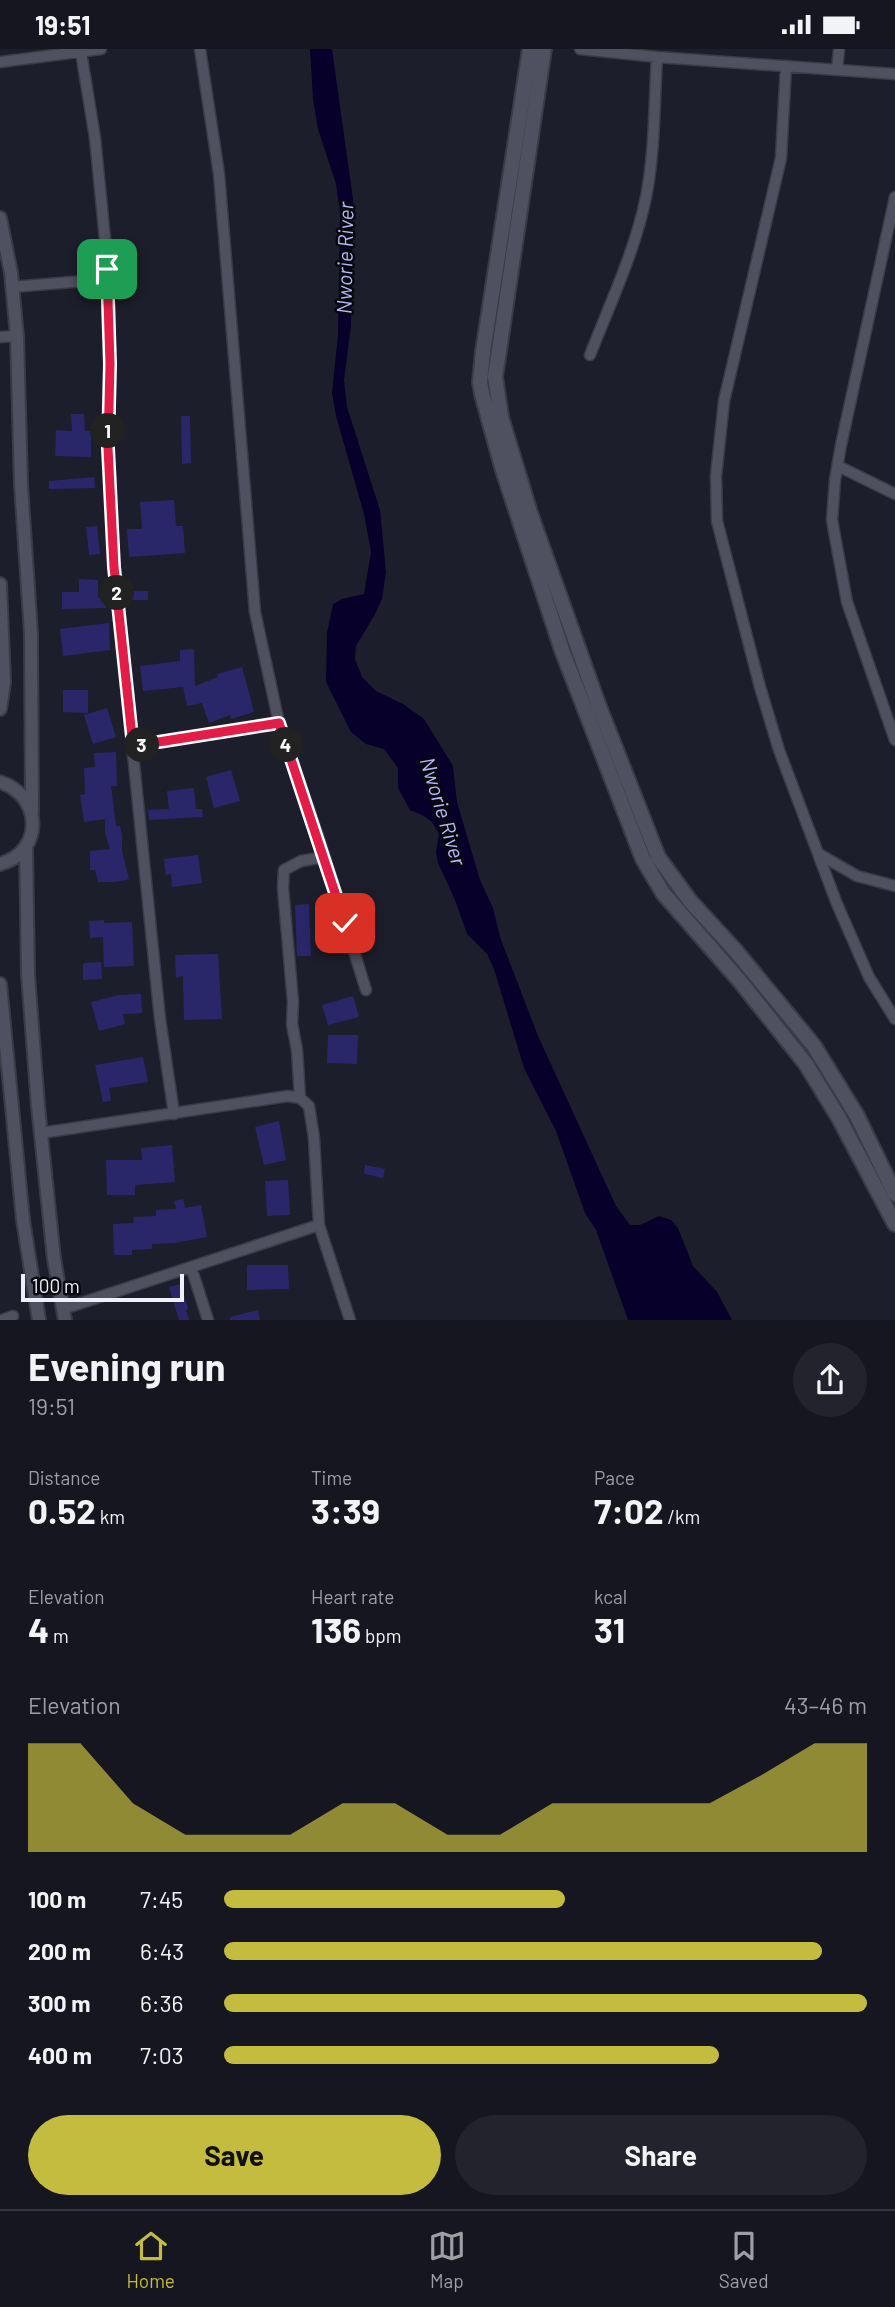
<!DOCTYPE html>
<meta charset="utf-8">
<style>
body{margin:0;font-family:Barlow,sans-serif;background:#23232d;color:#f1f3f6;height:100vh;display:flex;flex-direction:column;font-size:26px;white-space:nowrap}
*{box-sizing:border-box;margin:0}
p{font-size:23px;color:#9e9fa5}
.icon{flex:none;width:38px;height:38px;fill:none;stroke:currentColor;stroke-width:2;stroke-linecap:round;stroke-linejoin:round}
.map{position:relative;height:1271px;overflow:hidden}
.side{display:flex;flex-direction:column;background:#161620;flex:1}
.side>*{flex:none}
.scale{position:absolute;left:21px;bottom:18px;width:163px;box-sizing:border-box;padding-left:7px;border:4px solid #eff0f9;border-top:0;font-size:19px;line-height:24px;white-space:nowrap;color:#eff0f9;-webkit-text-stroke:5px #08080e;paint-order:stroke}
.pin{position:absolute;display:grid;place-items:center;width:60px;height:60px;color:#fff;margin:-30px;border-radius:14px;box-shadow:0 4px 10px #0006}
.km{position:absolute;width:35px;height:35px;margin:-18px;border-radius:50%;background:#222;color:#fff;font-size:19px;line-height:35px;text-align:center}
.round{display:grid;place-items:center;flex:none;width:74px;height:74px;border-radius:37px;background:#23232d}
.head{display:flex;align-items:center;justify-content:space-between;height:119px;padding:0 28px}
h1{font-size:38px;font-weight:700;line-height:52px}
.metrics{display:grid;grid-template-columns:repeat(3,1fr);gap:10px;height:119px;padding:7px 28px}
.metrics div{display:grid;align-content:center}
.metrics b{font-size:35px;font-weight:700}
.metrics small{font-size:19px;font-weight:400}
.metrics p{font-size:19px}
.chart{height:196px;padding:14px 28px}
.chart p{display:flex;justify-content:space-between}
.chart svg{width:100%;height:126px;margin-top:7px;fill:#c4bc3e;opacity:.7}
.button{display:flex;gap:14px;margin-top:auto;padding:14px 28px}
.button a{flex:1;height:80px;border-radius:42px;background:#c4bc3e;color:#111;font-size:28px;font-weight:700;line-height:80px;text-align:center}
.button a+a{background:#23232d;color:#f1f3f6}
ul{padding:0 28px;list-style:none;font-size:23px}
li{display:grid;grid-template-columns:112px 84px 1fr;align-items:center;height:52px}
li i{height:18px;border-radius:9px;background:#c4bc3e}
.status{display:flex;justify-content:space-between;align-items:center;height:49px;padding:0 35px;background:#161620;direction:ltr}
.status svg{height:19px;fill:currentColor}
.dock{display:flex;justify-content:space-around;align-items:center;height:98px;border-top:2px solid #35353e;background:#161620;font-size:19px;color:#9e9fa5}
.dock a{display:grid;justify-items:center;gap:4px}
.dock .selected{color:#c4bc3e}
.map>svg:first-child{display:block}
</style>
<div class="status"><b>19:51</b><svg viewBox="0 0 49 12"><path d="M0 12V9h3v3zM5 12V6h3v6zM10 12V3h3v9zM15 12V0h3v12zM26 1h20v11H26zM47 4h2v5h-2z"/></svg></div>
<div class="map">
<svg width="895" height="1271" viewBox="0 0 895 1271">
<rect width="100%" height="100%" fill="#1d1e2b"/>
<path fill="#07002b" d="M310 0H332L353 150 351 277 344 331 347 358 380 461 386 523 382 550 374 567 356 597 355 610 362 628 376 642 403 655 424 670 453 717 457 753 480 831 493 859 500 888 538 987 616 1157 630 1176H640L659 1167 671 1171 678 1179 693 1217 717 1243 732 1271H628L596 1181 585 1164 556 1082 524 1019 494 920 487 905 467 885 455 851 438 814 436 803 439 785 432 773 424 767 410 761 398 739V719L384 700 366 695 351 683 326 633 327 584 333 555 342 550 364 545 371 503 364 465 336 367 332 344 338 286 340 164 336 135 318 80 313 50Z"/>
<path fill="#2a266a" d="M71 365H84L85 382H91V408L55 407 56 381 72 382Z
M181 367H190L191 414 182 415Z
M94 428 95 439 49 440V432Z
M174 451 176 477H183L185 504 129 508 127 480H142L140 453Z
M97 477 100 505 89 506 86 478Z
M79 530 98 531V549H106V559L62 560V543H79Z
M131 542H148V551H131Z
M109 574 110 601 63 607 60 580Z
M194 600 195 637 218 628 217 625 242 618 254 663 231 670 230 666 209 674 202 654 187 657 183 638 143 642 140 617 180 612V601Z
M63 641H88V664L63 663Z
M107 659 116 688 93 695 84 666Z
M116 703 117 737H111L116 777H120L122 786V802L129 830 116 833H98L95 821H90V802L110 800 105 784V770L84 773 80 746 85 745 84 719 95 718 94 704Z
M231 721 240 752 214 759 206 728Z
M194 739 196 760H202L203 768 149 771 148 761 169 760 167 742Z
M198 806 202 834 172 838 171 825 166 826 164 810Z
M309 855 311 907H297L295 856Z
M104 871V874L132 873 134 917 104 918 103 888 90 889 89 872Z
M218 905 222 970 184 971 183 927 176 929 175 906Z
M101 913 102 930 83 931V914Z
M141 945 142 964 123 965 125 975 99 982 91 953 119 946Z
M353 947 359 968 328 976 322 956Z
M328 986H358L357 1015 327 1014Z
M143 1008 148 1033 109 1039 111 1052 103 1053 95 1016Z
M279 1072 286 1111 264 1116 255 1078Z
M172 1096 175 1133 135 1136V1146H107L106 1111H142L141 1099Z
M365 1116 385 1120 383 1129 364 1125Z
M288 1131 290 1166 267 1167 265 1132Z
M183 1150 185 1159 201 1156 207 1188 174 1194 152 1195V1200L132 1201V1206H114L113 1175 134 1174 133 1168 156 1167V1161L176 1160 174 1152Z
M247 1216H288L289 1240 247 1241Z
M181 1235 188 1260 186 1261 189 1271H179L169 1238Z
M258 1261 260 1271H230V1268Z"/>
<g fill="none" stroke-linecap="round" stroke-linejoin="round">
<defs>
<path id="minor" d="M580 0 657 8 895 25
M81 3 95 89 108 220 110 315 108 399 114 518 160 970 174 1065
M0 13 101 0
M786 17 781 109 724 352 716 427 717 472 760 638 779 701 837 855 869 928 895 970
M837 21 839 0
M895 148 841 396 835 431 832 471 847 553 895 691
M12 238 108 230
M0 288 17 287
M590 306C610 255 635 202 646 148 655 103 654 55 657 8
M838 417 895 445
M279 674 319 790 366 941
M133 697 279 674 255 563 219 125 200 0
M819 805 857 827 895 837
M300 1049 297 1001 292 975 293 953 283 839 284 821 301 812 325 808
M41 1084 288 1047 300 1049 309 1057 314 1089 319 1176 350 1271
M191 1218 208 1271
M63 1260 319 1176
M2 1271 13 1267"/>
<path id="tertiary" d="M0 169 11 224 17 287 21 436 31 584 32 763
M0 535 4 633 0 660
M0 733C43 747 44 803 0 815
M26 797 28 926 38 1057 54 1210 65 1271
M0 935 23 1171 39 1271"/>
<path id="secondary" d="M530 0 483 303 480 333 482 345 503 421 562 601 643 810 663 844 739 931 806 1015 839 1069 895 1175
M544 0 495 328 501 368 530 464 598 655 658 808 690 852 735 901 814 997 857 1067 895 1145"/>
</defs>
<use href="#minor" stroke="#3a3b46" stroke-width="13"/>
<use href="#tertiary" stroke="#3a3b46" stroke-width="16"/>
<use href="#secondary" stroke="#3a3b46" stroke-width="18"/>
<use href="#minor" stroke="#4f5160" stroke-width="10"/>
<use href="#tertiary" stroke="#4f5160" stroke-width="12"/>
<use href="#secondary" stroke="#4f5160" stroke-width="14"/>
</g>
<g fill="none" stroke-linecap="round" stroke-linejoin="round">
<defs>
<path id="route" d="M107 220 110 315 108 399 114 518 133 697 279 674 345 874"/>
</defs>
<use href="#route" stroke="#fff" stroke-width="14"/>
<use href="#route" stroke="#e11d48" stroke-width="9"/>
</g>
<g text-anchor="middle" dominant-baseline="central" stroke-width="5" stroke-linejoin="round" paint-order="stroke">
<g font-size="21" font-style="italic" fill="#b4b9f7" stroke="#08080e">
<text transform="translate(344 209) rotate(-89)">Nworie River</text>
<text transform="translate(444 762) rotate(73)">Nworie River</text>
</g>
</g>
</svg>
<div class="scale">100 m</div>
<div class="pin" style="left:107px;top:220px;background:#1e9e55"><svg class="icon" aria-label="arrive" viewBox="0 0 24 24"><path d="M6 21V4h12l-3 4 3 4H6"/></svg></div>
<div class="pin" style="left:345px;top:874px;background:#d93025"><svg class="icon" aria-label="check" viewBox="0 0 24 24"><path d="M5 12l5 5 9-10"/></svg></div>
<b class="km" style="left:108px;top:382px">1</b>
<b class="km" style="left:117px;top:544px">2</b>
<b class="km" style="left:142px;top:696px">3</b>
<b class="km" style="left:286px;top:696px">4</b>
</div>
<section class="side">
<div class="head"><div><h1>Evening run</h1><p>19:51</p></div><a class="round"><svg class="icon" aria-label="share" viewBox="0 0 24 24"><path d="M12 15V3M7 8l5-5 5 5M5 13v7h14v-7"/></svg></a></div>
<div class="metrics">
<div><p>Distance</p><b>0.52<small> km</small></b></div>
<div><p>Time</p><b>3:39</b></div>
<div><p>Pace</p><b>7:02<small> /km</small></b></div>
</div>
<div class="metrics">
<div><p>Elevation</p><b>4<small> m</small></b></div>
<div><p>Heart rate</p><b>136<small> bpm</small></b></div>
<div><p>kcal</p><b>31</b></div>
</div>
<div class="chart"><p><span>Elevation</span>43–46 m</p>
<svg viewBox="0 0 160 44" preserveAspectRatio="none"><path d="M0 44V6L10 6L20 27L30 38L40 38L50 38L60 27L70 27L80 38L90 38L100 27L110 27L120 27L130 27L140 17L150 6L160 6V44z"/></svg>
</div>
<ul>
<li><b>100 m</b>7:45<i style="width:53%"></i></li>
<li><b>200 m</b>6:43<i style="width:93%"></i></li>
<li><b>300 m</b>6:36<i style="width:100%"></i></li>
<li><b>400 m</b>7:03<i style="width:77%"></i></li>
</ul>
<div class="button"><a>Save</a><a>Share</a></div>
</section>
<nav class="dock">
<a class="selected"><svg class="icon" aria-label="home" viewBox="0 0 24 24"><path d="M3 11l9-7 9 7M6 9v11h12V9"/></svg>Home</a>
<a><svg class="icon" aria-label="map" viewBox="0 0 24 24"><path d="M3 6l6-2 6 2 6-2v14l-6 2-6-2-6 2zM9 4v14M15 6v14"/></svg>Map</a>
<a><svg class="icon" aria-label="saved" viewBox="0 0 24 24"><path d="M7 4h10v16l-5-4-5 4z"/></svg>Saved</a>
</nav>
